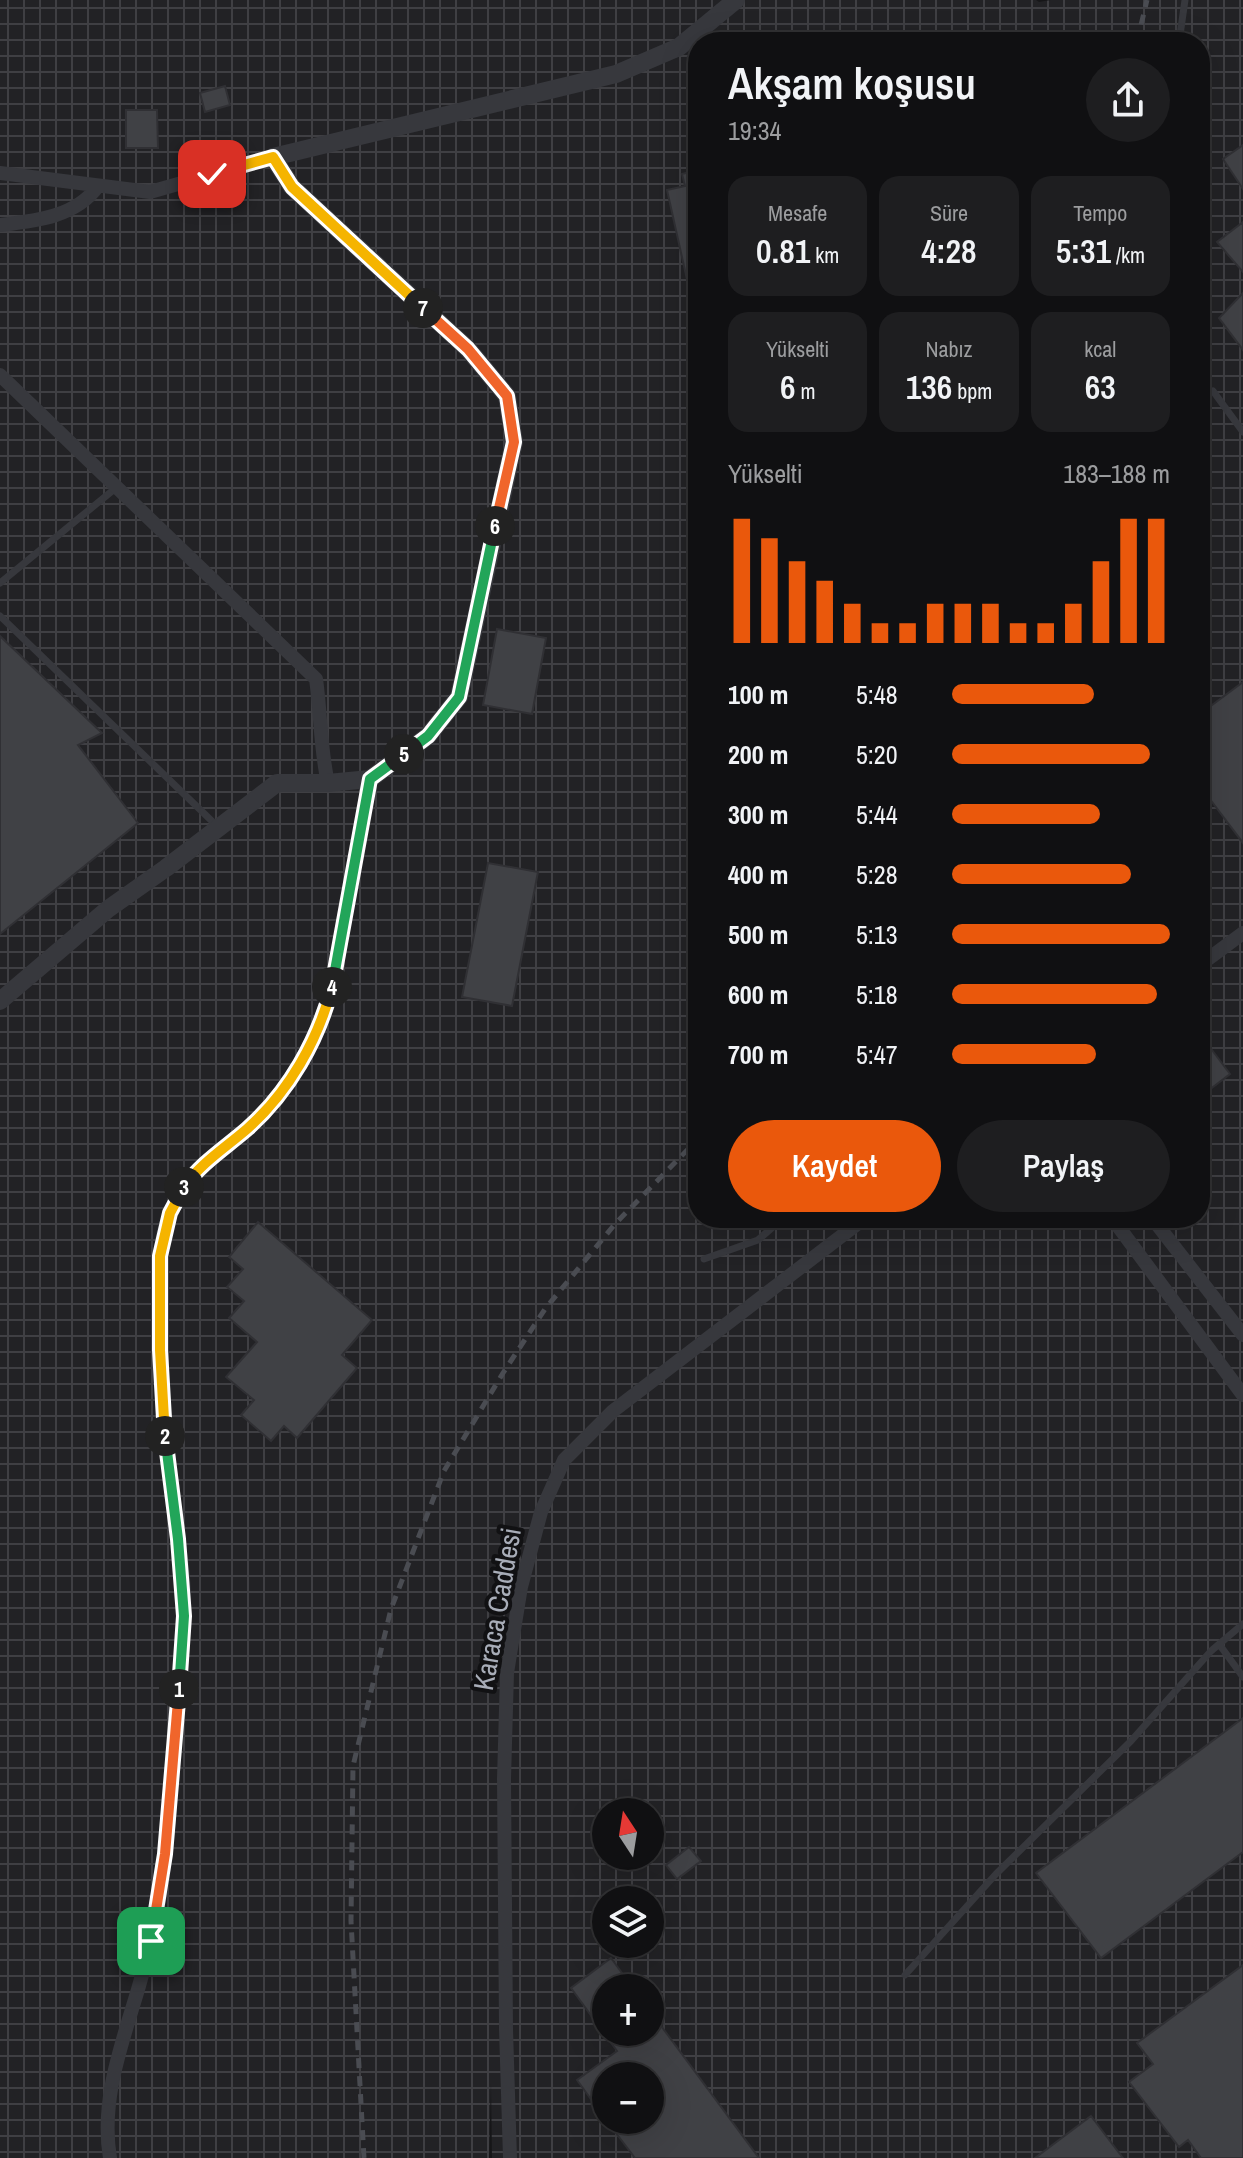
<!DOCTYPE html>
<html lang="tr">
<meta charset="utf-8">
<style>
body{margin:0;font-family:"Archivo Narrow",sans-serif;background:#1e1e20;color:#f1f3f6;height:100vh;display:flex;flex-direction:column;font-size:30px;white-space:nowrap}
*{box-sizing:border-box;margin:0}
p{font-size:26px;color:#9c9d9f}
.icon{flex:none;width:44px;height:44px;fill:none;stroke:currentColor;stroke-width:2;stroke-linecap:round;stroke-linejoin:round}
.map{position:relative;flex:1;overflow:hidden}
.side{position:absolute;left:688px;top:32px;width:522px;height:1196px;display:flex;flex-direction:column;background:#101012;border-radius:32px;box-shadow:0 8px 32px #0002,0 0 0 2px #303032}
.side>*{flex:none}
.needle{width:52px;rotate:348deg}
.buttons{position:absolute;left:592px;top:1798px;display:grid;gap:16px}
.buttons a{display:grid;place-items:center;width:72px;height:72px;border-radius:50%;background:#101012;box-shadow:0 8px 32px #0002,0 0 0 2px #303032;font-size:40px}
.pin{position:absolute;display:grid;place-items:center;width:68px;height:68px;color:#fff;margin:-34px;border-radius:16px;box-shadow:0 4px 12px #0006}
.km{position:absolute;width:40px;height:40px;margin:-20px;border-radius:50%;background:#222;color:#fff;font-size:22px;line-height:40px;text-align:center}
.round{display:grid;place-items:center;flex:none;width:84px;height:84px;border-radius:42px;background:#1e1e20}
.overview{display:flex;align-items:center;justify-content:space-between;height:136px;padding:0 40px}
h1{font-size:44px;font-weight:600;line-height:60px}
.metrics{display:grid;grid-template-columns:repeat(3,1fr);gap:12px;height:136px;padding:8px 40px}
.metrics div{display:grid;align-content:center;border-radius:20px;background:#1e1e20;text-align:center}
.metrics b{font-size:34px;font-weight:600}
.metrics small{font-size:22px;font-weight:400}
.metrics p{font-size:22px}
.chart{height:224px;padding:16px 40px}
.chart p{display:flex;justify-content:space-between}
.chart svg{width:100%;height:144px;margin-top:8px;stroke:#ea580c;stroke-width:6}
.cta{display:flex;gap:16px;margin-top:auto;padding:16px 40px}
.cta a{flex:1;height:92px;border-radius:48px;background:#ea580c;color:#fff;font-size:32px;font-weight:600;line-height:92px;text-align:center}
.cta a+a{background:#1e1e20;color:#f1f3f6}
ul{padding:0 40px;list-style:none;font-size:26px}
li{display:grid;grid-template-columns:128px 96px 1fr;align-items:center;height:60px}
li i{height:20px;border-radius:10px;background:#ea580c}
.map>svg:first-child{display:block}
</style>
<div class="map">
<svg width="1243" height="2158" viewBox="0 0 1243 2158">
<defs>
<pattern id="industrial-grid" width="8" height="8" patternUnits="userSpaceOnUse" patternTransform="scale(2)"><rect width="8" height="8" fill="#222225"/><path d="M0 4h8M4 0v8" fill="none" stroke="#3f3f43"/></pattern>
</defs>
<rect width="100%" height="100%" fill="#161618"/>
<path fill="url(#industrial-grid)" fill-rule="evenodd" d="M0 0H1036L1039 2 1051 0H1243V2158H492L491 2083 489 2158H0ZM698 42H1200V1218H698ZM606 1812H650V1856H606ZM606 1900H650V1944H606ZM606 1988H650V2032H606ZM606 2076H650V2120H606Z"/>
<path fill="#404145" stroke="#303034" stroke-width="2" d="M225 86 230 105 205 112 200 93Z
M126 110H157L158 148H126Z
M1243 145V189L1223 159Z
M698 170V302H692L667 190 685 186 682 174Z
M1243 222V272L1217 242Z
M1243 293V350L1219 318Z
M497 629 546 638 532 714 483 705Z
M0 636 102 733 78 745 138 823 0 934Z
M1243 682V843L1200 786V714Z
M488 863 538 872 512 1006 462 997Z
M1200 1034 1230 1074 1200 1097Z
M258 1222 372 1320 342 1355 357 1368 297 1438 284 1426 271 1441 241 1415 254 1400 226 1377 257 1342 229 1318 244 1301 227 1287 243 1269 229 1257Z
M1243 1718V1852L1101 1958 1036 1873Z
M689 1847 701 1861 677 1879 666 1865Z
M611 1958 633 1988H606V2032H650V2011L759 2158H635L606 2120H650V2076H606V2120L577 2080 617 2051 571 1988Z
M1243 1965V2158H1201L1188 2140 1179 2147 1129 2082 1153 2064 1137 2043Z
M1091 2116 1123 2158H1035Z"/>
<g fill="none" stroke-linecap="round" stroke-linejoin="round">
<path stroke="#37383d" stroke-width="7" d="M1179 42 1185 0
M1213 391 1243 432
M0 583 117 487
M0 616 217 826
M704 1259 758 1240 783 1218
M1219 1644 1243 1677
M905 1975 996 1874 1131 1741 1211 1651 1243 1624"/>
<path stroke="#37383d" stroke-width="14" d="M0 173 150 192 273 157
M0 225C35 221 76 217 98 186
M0 375 316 679C321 714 320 748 328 783
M1200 965 1243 933
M1112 1218 1243 1395
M1152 1218 1243 1335
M110 2158C100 2099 123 2041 139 1986 147 1958 153 1929 159 1900 168 1851 170 1800 174 1750 177 1706 183 1662 184 1619 186 1575 176 1530 171 1487 164 1431 160 1375 159 1318 159 1287 157 1254 166 1224 182 1175 215 1159 250 1126 294 1085 320 1032 335 975L370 779
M510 2158 506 2029 504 1779 507 1673 521 1587 541 1512 564 1460 613 1411 865 1218"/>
<path stroke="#37383d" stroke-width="18" d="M0 1001 108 909 166 868 277 783H328L370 779 428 736 459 697 514 442 507 396 468 349 292 187 273 157 616 74 679 47 736 0"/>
<path stroke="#4a4c52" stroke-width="5" stroke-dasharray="10 8" stroke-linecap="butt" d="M1137 42 1147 0
M364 2158 351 1921 353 1766 391 1609 444 1471 503 1373 545 1309 615 1224 698 1139"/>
</g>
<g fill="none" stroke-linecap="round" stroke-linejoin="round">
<defs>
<path id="split-1" d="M151 1941 165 1854 179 1689"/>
<path id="split-2" d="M165 1436 178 1539 184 1616 179 1689"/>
<path id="split-3" d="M165 1436 160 1350V1256L170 1213 184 1187"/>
<path id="split-4" d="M184 1187C201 1163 225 1148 247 1129 289 1092 318 1040 332 987"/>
<path id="split-5" d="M332 987 370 779 404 754"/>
<path id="split-6" d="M404 754 428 736 459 697 495 526"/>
<path id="split-7" d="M423 308 468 349 507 396 514 442 495 526"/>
<path id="split-8" d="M212 174 273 157 292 187 423 308"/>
</defs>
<use href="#split-1" stroke="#fff" stroke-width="16"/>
<use href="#split-2" stroke="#fff" stroke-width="16"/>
<use href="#split-3" stroke="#fff" stroke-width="16"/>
<use href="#split-4" stroke="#fff" stroke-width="16"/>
<use href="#split-5" stroke="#fff" stroke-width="16"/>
<use href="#split-6" stroke="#fff" stroke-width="16"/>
<use href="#split-7" stroke="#fff" stroke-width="16"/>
<use href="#split-8" stroke="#fff" stroke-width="16"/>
<use href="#split-1" stroke="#f0652b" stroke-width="10"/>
<use href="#split-2" stroke="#22a559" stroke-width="10"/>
<use href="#split-3" stroke="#f5b400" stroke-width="10"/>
<use href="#split-4" stroke="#f5b400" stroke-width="10"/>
<use href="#split-5" stroke="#22a559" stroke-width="10"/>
<use href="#split-6" stroke="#22a559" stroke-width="10"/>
<use href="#split-7" stroke="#f0652b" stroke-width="10"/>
<use href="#split-8" stroke="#f5b400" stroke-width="10"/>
</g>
<g text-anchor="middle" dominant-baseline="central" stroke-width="8" stroke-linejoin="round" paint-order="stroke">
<g font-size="28" fill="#a8adb8" stroke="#111113">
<text transform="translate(497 1609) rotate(-80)">Karaca Caddesi</text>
</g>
</g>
</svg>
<div class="buttons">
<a><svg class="needle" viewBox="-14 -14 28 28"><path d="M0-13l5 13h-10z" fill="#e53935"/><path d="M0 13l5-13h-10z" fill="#9c9d9f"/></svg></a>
<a><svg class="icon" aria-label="layers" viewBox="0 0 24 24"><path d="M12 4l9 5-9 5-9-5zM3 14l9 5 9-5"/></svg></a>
<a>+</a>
<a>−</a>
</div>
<div class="pin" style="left:151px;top:1941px;background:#1e9e55"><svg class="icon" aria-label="arrive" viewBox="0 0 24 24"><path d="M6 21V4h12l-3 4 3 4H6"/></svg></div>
<div class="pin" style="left:212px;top:174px;background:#d93025"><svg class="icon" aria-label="check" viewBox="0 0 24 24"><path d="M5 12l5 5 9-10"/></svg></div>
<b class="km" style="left:179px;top:1689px">1</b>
<b class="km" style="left:165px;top:1436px">2</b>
<b class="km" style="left:184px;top:1187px">3</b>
<b class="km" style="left:332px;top:987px">4</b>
<b class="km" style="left:404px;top:754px">5</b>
<b class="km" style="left:495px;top:526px">6</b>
<b class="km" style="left:423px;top:308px">7</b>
<section class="side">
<div class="overview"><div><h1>Akşam koşusu</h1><p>19:34</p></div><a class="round"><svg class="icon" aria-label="share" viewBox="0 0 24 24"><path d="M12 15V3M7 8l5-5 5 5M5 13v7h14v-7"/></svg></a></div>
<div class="metrics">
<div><p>Mesafe</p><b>0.81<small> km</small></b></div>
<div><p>Süre</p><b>4:28</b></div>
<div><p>Tempo</p><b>5:31<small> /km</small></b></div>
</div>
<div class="metrics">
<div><p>Yükselti</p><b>6<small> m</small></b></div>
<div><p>Nabız</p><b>136<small> bpm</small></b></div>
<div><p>kcal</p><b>63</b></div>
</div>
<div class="chart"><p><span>Yükselti</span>183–188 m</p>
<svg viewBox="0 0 160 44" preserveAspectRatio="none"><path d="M5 44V6M15 44V12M25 44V19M35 44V25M45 44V32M55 44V38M65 44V38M75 44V32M85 44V32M95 44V32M105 44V38M115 44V38M125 44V32M135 44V19M145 44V6M155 44V6"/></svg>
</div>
<ul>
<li><b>100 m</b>5:48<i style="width:65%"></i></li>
<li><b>200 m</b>5:20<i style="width:91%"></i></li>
<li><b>300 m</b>5:44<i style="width:68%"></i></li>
<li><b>400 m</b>5:28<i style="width:82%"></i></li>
<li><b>500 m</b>5:13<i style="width:100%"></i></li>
<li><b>600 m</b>5:18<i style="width:94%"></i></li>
<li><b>700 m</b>5:47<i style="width:66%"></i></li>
</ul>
<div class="cta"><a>Kaydet</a><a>Paylaş</a></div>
</section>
</div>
